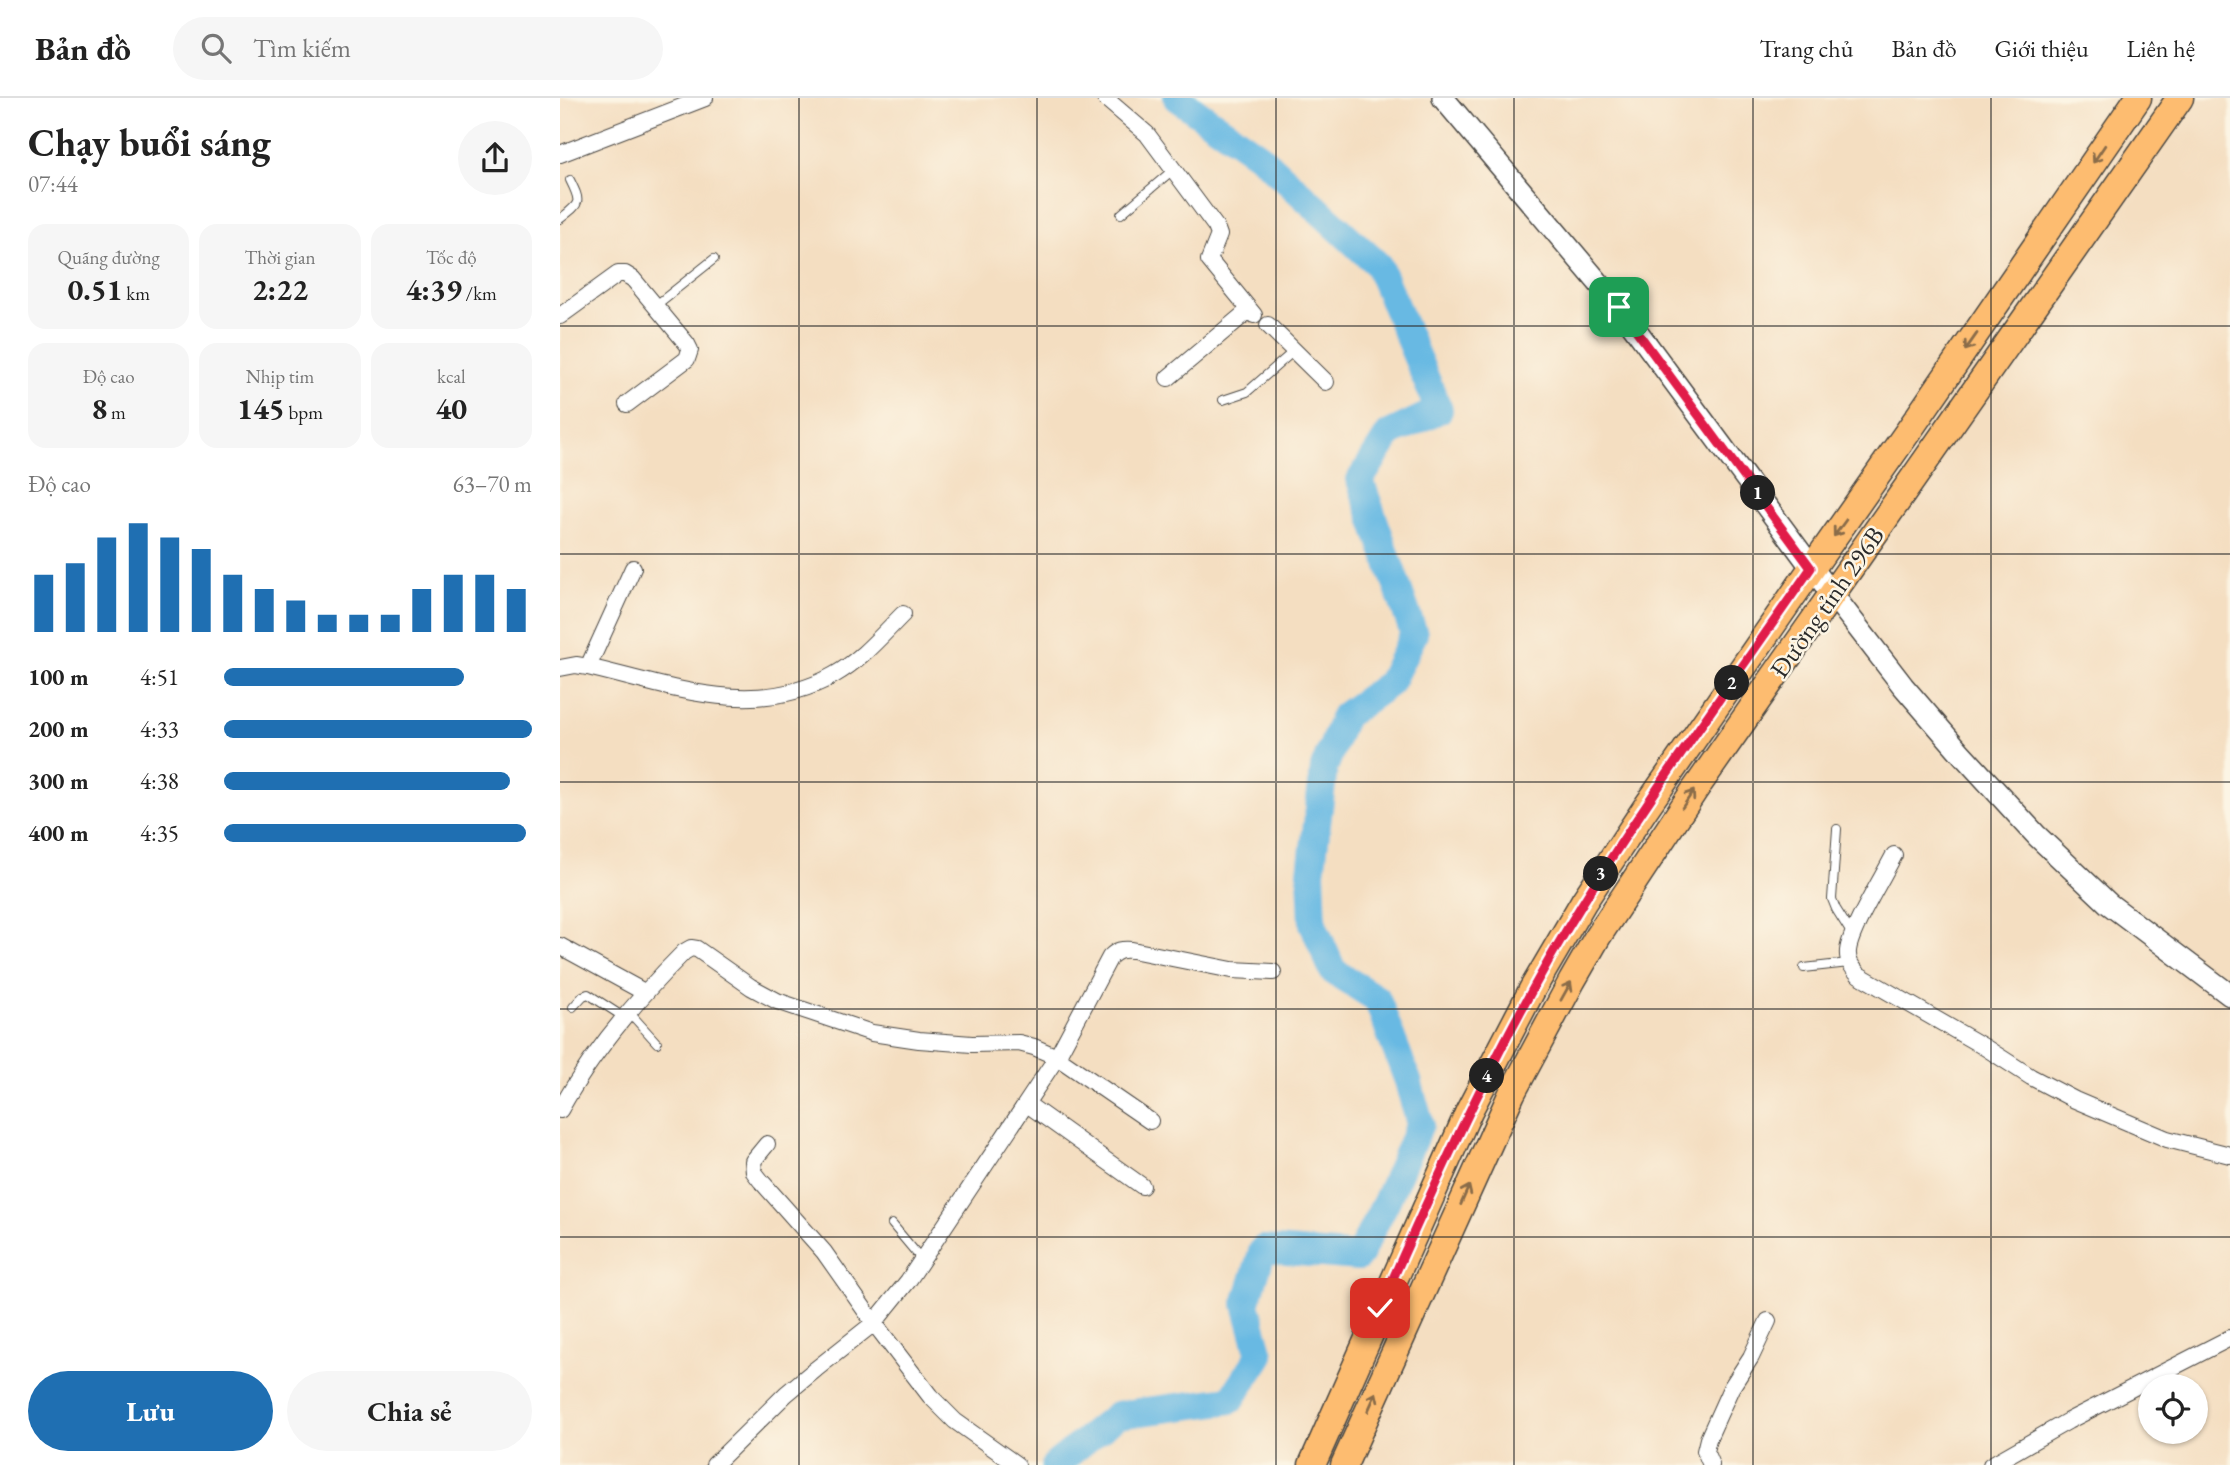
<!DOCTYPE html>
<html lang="vi">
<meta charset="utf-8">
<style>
body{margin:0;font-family:"EB Garamond",serif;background:#f6f6f6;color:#222;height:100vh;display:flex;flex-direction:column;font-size:26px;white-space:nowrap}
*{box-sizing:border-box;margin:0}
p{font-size:23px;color:#767676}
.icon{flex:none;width:38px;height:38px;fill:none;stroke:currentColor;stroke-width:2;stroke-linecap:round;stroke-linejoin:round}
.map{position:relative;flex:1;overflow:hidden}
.sheet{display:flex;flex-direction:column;background:#fff;width:560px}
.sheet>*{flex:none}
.buttons{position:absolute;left:1578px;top:1276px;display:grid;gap:14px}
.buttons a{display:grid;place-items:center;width:70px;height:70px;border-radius:50%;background:#fff;box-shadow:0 2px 5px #0004;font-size:35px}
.pin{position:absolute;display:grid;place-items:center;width:60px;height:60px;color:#fff;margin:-30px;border-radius:14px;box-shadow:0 4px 10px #0006}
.km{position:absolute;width:35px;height:35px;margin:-18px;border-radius:50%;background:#222;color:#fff;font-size:19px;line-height:35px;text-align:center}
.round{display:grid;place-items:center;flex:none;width:74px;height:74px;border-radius:37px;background:#f6f6f6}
.headline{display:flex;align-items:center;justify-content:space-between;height:119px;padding:0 28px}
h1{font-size:38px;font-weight:700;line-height:52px}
.metrics{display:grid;grid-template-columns:repeat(3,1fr);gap:10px;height:119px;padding:7px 28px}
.metrics div{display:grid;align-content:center;border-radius:18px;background:#f6f6f6;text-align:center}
.metrics b{font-size:30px;font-weight:700}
.metrics small{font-size:19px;font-weight:400}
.metrics p{font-size:19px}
.chart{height:196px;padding:14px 28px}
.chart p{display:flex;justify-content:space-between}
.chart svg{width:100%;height:126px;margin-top:7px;stroke:#1f6fb2;stroke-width:6}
.button{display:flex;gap:14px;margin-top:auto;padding:14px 28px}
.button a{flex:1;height:80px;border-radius:42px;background:#1f6fb2;color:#fff;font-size:28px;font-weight:700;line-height:80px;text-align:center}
.button a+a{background:#f6f6f6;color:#222}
ul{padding:0 28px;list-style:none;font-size:23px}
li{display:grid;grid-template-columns:112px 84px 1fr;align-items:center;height:52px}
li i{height:18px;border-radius:9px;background:#1f6fb2}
header{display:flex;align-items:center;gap:42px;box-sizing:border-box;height:98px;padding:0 35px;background:#fff;border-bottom:2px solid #e0e0e0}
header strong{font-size:33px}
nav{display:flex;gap:38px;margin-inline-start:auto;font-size:24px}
.search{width:490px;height:63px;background:#f6f6f6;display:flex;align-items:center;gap:18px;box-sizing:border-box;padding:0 24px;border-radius:38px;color:#767676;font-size:26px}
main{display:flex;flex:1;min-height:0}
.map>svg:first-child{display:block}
</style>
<header>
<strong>Bản đồ</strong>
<div class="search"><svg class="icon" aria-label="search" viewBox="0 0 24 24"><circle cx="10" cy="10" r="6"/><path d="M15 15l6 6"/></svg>Tìm kiếm</div>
<nav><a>Trang chủ</a><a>Bản đồ</a><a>Giới thiệu</a><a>Liên hệ</a></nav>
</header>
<main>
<section class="sheet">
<div class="headline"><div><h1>Chạy buổi sáng</h1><p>07:44</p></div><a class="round"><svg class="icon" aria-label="share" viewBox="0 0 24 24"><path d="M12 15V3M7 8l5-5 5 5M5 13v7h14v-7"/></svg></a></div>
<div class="metrics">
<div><p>Quãng đường</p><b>0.51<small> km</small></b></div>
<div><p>Thời gian</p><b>2:22</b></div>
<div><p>Tốc độ</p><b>4:39<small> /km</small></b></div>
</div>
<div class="metrics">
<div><p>Độ cao</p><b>8<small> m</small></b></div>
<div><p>Nhịp tim</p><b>145<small> bpm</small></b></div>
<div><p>kcal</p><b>40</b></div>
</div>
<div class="chart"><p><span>Độ cao</span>63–70 m</p>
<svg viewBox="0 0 160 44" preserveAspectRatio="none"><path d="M5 44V24M15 44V20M25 44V11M35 44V6M45 44V11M55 44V15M65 44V24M75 44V29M85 44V33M95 44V38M105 44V38M115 44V38M125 44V29M135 44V24M145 44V24M155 44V29"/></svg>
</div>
<ul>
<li><b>100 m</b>4:51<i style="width:78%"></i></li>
<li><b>200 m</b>4:33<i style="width:100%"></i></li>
<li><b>300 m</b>4:38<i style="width:93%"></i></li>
<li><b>400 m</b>4:35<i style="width:98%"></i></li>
</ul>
<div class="button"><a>Lưu</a><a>Chia sẻ</a></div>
</section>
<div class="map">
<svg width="1670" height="1367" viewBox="0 0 1670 1367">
<rect width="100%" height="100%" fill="#fcf5e5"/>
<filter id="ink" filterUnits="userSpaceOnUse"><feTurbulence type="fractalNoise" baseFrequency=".0143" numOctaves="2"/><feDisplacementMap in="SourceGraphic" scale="14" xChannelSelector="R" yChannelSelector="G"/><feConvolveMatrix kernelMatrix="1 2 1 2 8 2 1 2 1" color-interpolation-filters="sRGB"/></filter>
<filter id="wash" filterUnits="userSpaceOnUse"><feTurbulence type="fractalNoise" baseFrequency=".00686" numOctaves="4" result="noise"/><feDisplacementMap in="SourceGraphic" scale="28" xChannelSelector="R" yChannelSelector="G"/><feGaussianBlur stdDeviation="1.57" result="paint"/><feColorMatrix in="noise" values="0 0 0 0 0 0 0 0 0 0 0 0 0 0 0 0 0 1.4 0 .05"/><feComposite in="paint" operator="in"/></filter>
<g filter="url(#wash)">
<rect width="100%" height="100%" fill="#f4dec1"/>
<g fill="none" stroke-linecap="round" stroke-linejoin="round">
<path stroke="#68b9e3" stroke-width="28" d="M495 1367 557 1317 671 1302 700 1257 686 1206 703 1151 798 1159 826 1104 860 1026 848 983 817 901 773 873 753 826 751 774 764 670 784 618 830 585 854 536 800 382 829 336 879 312 818 167 701 59 617 0"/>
</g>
</g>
<g filter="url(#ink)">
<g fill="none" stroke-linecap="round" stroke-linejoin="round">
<defs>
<path id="service" d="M561 116 614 71
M0 121C20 105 22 106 10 82
M95 208 154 161
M663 302 687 294 735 252
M1277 731 1272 801 1276 811 1293 838
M1244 870 1289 865
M13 909 23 898 28 896 65 920
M69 914 97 945
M332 1126 363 1163"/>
<path id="minor" d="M545 0 587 36 656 129 659 137 649 162 694 217
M0 56 145 0
M0 218 58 176H65L73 181 127 246 130 252 127 261 67 306
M708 227 766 284
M608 280 689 212
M28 569 73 470
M0 570 16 567 28 569C109 588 195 622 274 577 301 562 321 538 343 516
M1334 757C1323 779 1290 832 1288 853 1287 864 1293 870 1299 877L1426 950 1471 979 1515 1002 1607 1041 1670 1057
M0 848 84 894
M467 1006 582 1088
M0 1012C33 953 77 901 124 854L131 850 137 851 191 889 217 903 312 935 359 942 412 946 459 945 474 949 497 959 590 1023
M207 1046 193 1063 194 1074 201 1083 264 1154 314 1225 370 1298 395 1323 457 1367
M154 1367 226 1296 256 1271 314 1225 348 1183 497 959 550 859C557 852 562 851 572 852L672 872 713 874
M1151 1367 1145 1353 1148 1341 1171 1290 1191 1259 1208 1223
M1431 1367 1508 1323 1670 1240"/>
<path id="tertiary" d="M883 0 1059 209 1252 470 1343 588 1400 654 1477 738 1549 806 1670 897"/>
<path id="primary" d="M752 1367 909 1013 973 890 1024 803 1085 711 1252 470 1352 328 1578 0
M784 1367 952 995 1012 883 1038 838 1134 693 1620 0"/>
</defs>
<use href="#service" stroke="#494642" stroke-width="10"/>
<use href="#minor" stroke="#494642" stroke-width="18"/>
<use href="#tertiary" stroke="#494642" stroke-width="24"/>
<use href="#primary" stroke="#494642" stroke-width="29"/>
<use href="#service" stroke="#fff" stroke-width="8"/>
<use href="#minor" stroke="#fff" stroke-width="16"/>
<use href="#tertiary" stroke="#fff" stroke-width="21"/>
<use href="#primary" stroke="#fdbc70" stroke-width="26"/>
</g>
<defs><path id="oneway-shaft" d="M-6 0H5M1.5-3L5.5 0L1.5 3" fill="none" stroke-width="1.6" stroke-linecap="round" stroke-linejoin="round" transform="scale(1.75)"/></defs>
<g stroke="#8a6c4a">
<use href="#oneway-shaft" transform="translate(1539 56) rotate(124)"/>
<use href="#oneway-shaft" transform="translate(1411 244) rotate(125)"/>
<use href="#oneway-shaft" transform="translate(1280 430) rotate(126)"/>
<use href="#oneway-shaft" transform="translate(1128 701) rotate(-56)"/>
<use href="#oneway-shaft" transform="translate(1006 893) rotate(-61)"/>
<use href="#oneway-shaft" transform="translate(905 1097) rotate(-66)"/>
<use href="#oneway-shaft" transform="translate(812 1304) rotate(-66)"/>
</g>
</g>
<g fill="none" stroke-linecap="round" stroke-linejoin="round" filter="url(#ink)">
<defs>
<path id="route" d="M820 1210C881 1071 944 932 1024 803 1095 689 1175 580 1251 470L1059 209"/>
</defs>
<use href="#route" stroke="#fff" stroke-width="14"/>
<use href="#route" stroke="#e11d48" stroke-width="9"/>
</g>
<path fill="none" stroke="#2b2b2b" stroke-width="2" stroke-opacity="0.55" d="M239 0V1367M477 0V1367M716 0V1367M954 0V1367M1193 0V1367M1431 0V1367M0 228H1670M0 456H1670M0 684H1670M0 911H1670M0 1139H1670"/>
<g text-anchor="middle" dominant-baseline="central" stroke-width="5" stroke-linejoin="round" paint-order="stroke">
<g font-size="26" fill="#2b2b2b" stroke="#fcf5e5">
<text transform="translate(1267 504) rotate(-55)">Đường tỉnh 296B</text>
</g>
</g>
</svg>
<div class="buttons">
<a><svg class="icon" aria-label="locate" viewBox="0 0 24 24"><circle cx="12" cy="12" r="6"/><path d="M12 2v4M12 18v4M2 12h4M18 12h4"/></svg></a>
</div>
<div class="pin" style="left:1059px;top:209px;background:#1e9e55"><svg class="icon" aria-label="arrive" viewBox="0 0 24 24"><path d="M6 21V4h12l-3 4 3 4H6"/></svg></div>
<div class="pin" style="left:820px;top:1210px;background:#d93025"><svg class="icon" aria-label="check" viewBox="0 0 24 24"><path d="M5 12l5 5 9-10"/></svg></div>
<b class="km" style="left:1198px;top:395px">1</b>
<b class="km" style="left:1172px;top:585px">2</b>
<b class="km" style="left:1041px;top:776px">3</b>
<b class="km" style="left:927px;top:978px">4</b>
</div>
</main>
